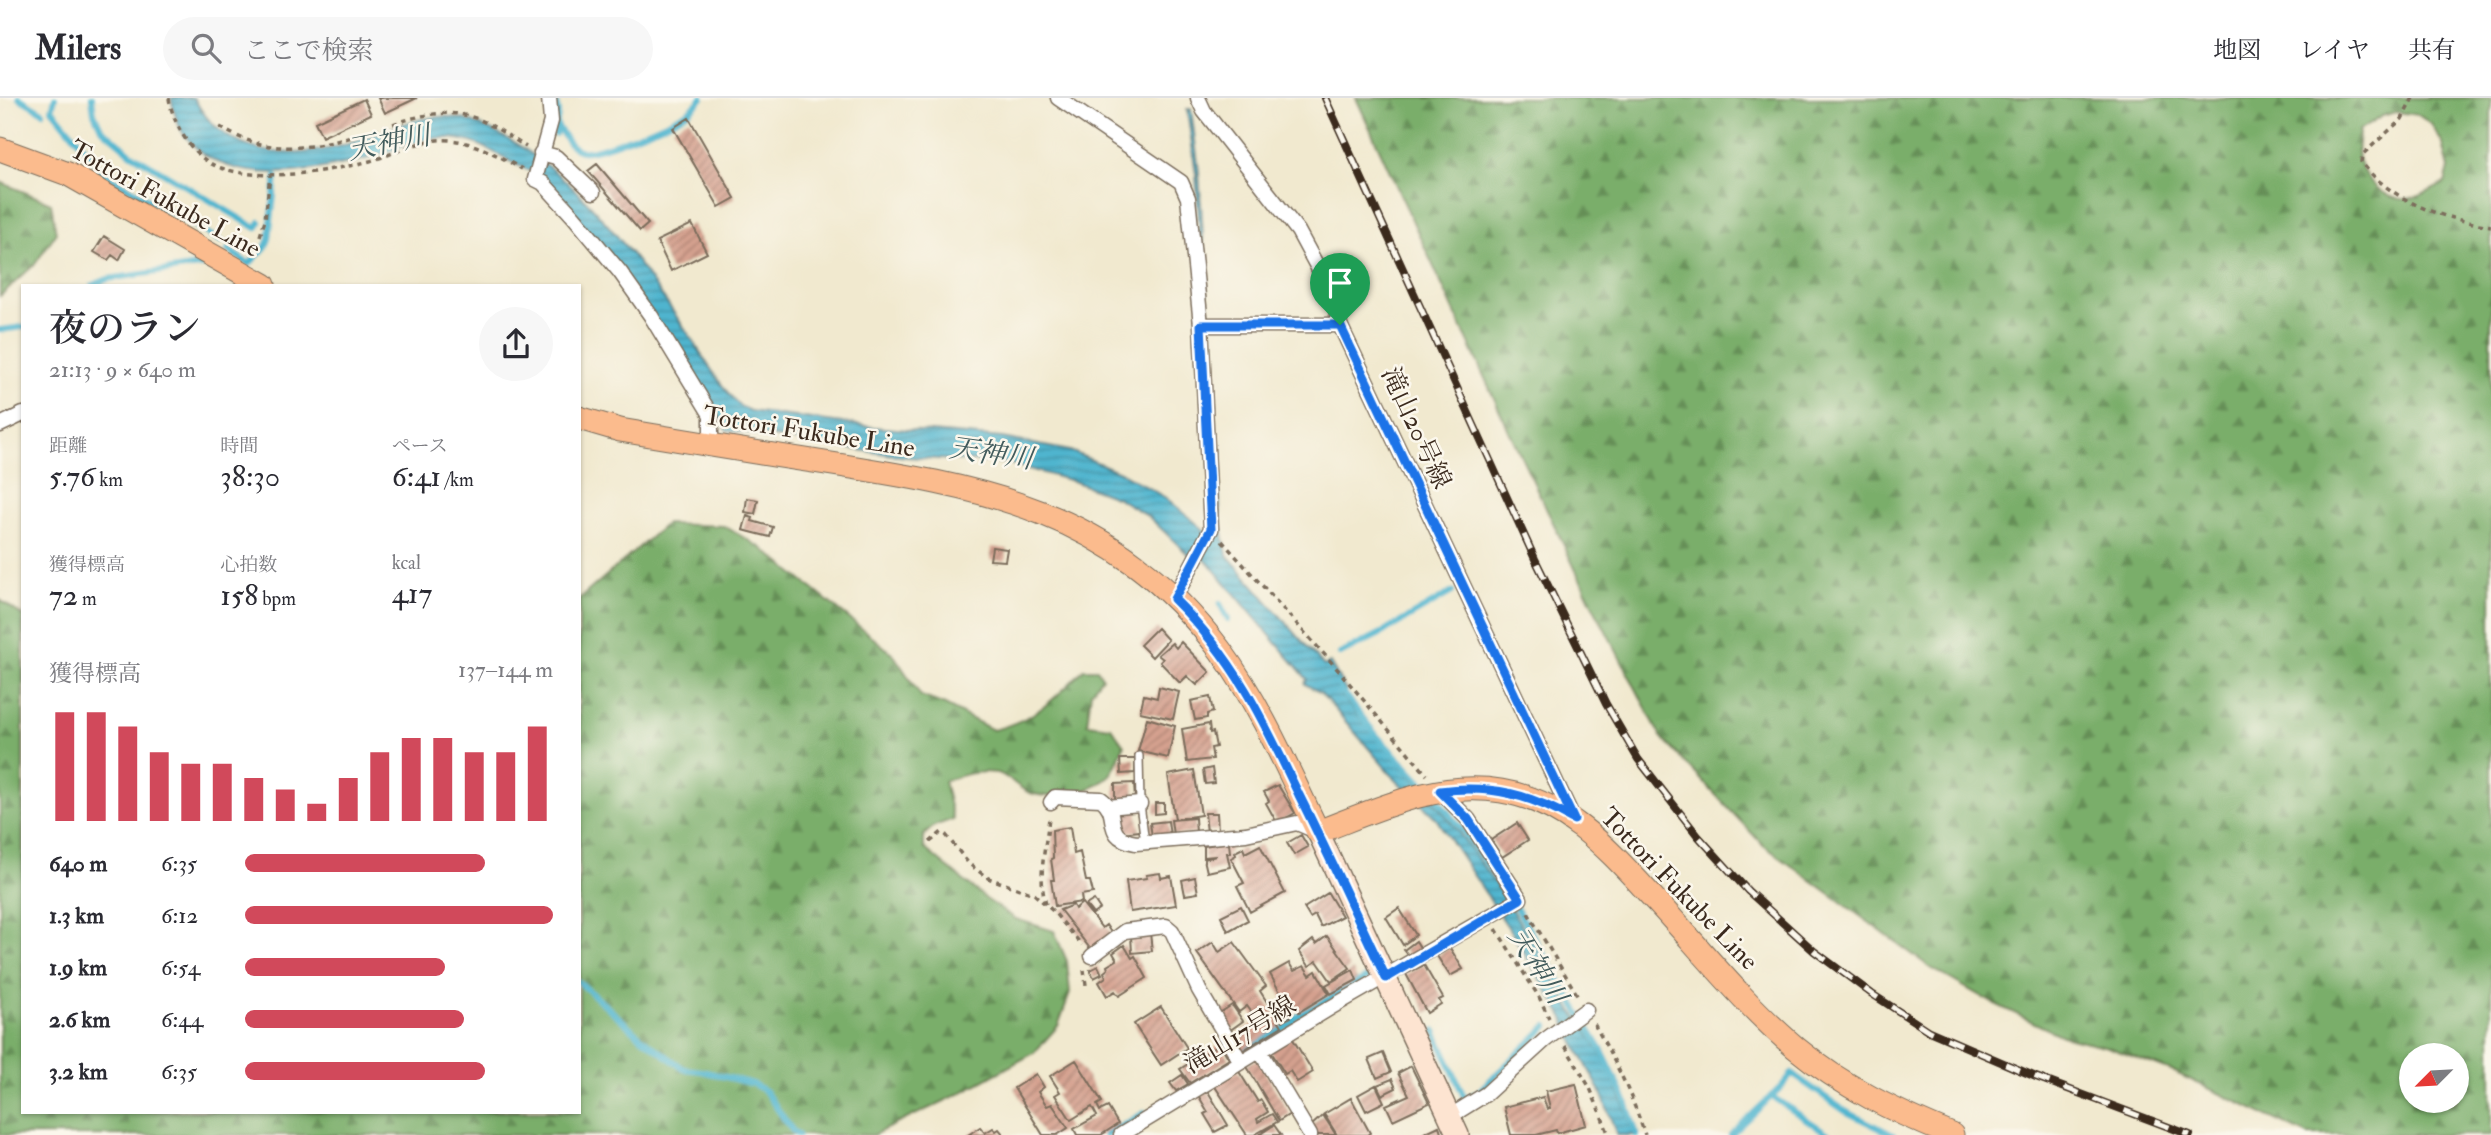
<!DOCTYPE html>
<html lang="ja">
<meta charset="utf-8">
<style>
body{margin:0;font-family:"IM FELL Double Pica","Noto Serif JP",serif;background:#f7f7f7;color:#2b2b33;height:100vh;display:flex;flex-direction:column;font-size:26px;white-space:nowrap}
*{box-sizing:border-box;margin:0}
p{font-size:23px;color:#7c7c81}
.icon{flex:none;width:38px;height:38px;fill:none;stroke:currentColor;stroke-width:2;stroke-linecap:round;stroke-linejoin:round}
.map{position:relative;flex:1;overflow:hidden}
.details{position:absolute;left:21px;top:186px;width:560px;height:830px;display:flex;flex-direction:column;background:#fff;border-radius:0px;box-shadow:0 2px 5px #0004}
.details>*{flex:none}
.needle{width:46px;rotate:246deg}
.buttons{position:absolute;left:2399px;top:945px;display:grid;gap:14px}
.buttons a{display:grid;place-items:center;width:70px;height:70px;border-radius:50%;background:#fff;box-shadow:0 2px 5px #0004;font-size:35px}
.pin{position:absolute;display:grid;place-items:center;width:60px;height:60px;color:#fff;margin:-72px -30px;border-radius:50% 50% 50% 0;rotate:-45deg;box-shadow:0 0 7px #0007}
.pin .icon{rotate:45deg}
.round{display:grid;place-items:center;flex:none;width:74px;height:74px;border-radius:37px;background:#f7f7f7}
.head{display:flex;align-items:center;justify-content:space-between;height:119px;padding:0 28px}
h1{font-size:38px;font-weight:600;line-height:52px}
.stats{display:grid;grid-template-columns:repeat(3,1fr);gap:10px;height:119px;padding:7px 28px}
.stats div{display:grid;align-content:center}
.stats b{font-size:30px;font-weight:600}
.stats small{font-size:19px;font-weight:400}
.stats p{font-size:19px}
.chart{height:196px;padding:14px 28px}
.chart p{display:flex;justify-content:space-between}
.chart svg{width:100%;height:126px;margin-top:7px;stroke:#d1495b;stroke-width:6}
ul{padding:0 28px;list-style:none;font-size:23px}
li{display:grid;grid-template-columns:112px 84px 1fr;align-items:center;height:52px}
li i{height:18px;border-radius:9px;background:#d1495b}
header{display:flex;align-items:center;gap:42px;box-sizing:border-box;height:98px;padding:0 35px;background:#fff;border-bottom:2px solid #e1e1e2}
header strong{font-size:33px}
nav{display:flex;gap:38px;margin-inline-start:auto;font-size:24px}
.search{width:490px;height:63px;background:#f7f7f7;display:flex;align-items:center;gap:18px;box-sizing:border-box;padding:0 24px;border-radius:38px;color:#7c7c81;font-size:26px}
.map>svg:first-child{display:block}
</style>
<header>
<strong>Milers</strong>
<div class="search"><svg class="icon" aria-label="search" viewBox="0 0 24 24"><circle cx="10" cy="10" r="6"/><path d="M15 15l6 6"/></svg>ここで検索</div>
<nav><a>地図</a><a>レイヤ</a><a>共有</a></nav>
</header>
<div class="map">
<svg width="2491" height="1037" viewBox="0 0 2491 1037">
<defs>
<pattern id="forest-firs" width="22" height="20" patternUnits="userSpaceOnUse" patternTransform="scale(1.75)"><rect width="22" height="20" fill="#7aae6a"/><path d="M5 1l3.5 6h-7zM16 11l3.5 6h-7z" fill="#658e57"/></pattern>
<pattern id="water-rules" width="6" height="5" patternUnits="userSpaceOnUse" patternTransform="scale(1.75)"><rect width="6" height="5" fill="#50b5cf"/><path d="M0 2.5h6" fill="none" stroke="#4493a7"/></pattern>
<pattern id="building-hatch" width="6" height="6" patternUnits="userSpaceOnUse" patternTransform="scale(1.75)"><rect width="6" height="6" fill="#d5a18f"/><path d="M-1 1l2-2M0 6l6-6M5 7l2-2" fill="none" stroke="#ae8374"/></pattern>
</defs>
<rect width="100%" height="100%" fill="#fbf7ec"/>
<filter id="ink" filterUnits="userSpaceOnUse"><feTurbulence type="fractalNoise" baseFrequency=".0143" numOctaves="2"/><feDisplacementMap in="SourceGraphic" scale="14" xChannelSelector="R" yChannelSelector="G"/><feConvolveMatrix kernelMatrix="1 2 1 2 8 2 1 2 1" color-interpolation-filters="sRGB"/></filter>
<filter id="wash" filterUnits="userSpaceOnUse"><feTurbulence type="fractalNoise" baseFrequency=".00686" numOctaves="4" result="noise"/><feDisplacementMap in="SourceGraphic" scale="28" xChannelSelector="R" yChannelSelector="G"/><feGaussianBlur stdDeviation="1.57" result="paint"/><feColorMatrix in="noise" values="0 0 0 0 0 0 0 0 0 0 0 0 0 0 0 0 0 1.4 0 .05"/><feComposite in="paint" operator="in"/></filter>
<g filter="url(#wash)">
<rect width="100%" height="100%" fill="#f1e9cf"/>
<path fill="url(#forest-firs)" stroke="#5a6c44" stroke-width="2" fill-rule="evenodd" d="M1356 0H2491V1037H2308L2174 974 2108 949 2062 938 1991 904 1931 870 1762 746 1661 639 1592 506 1511 337ZM2396 14 2418 17 2431 26 2443 46 2449 70 2445 85C2433 91 2419 100 2405 101 2385 103 2362 79 2358 60 2356 53 2359 41 2359 33L2382 18ZM2457 957V1003H2412V957Z
M0 84 51 105 56 135 35 166 0 198Z
M666 426 724 428 762 450 893 556 921 598 945 607 993 632C1035 622 1055 601 1084 571H1097L1102 579 1091 594 1087 626 1111 629 1124 647C1120 656 1116 670 1110 677 1094 695 1050 703 1028 694 1018 690 1006 676 997 675 977 672 962 677 944 683L953 721 934 728 924 737V750L986 801 1016 821 1054 833 1067 863 1070 895 1058 928 1034 955 957 997 873 1037H0V502L23 518V1013H579V501Z"/>
<path fill="url(#water-rules)" stroke="#467076" stroke-width="2" d="M171 0H194C223 56 281 62 337 49 377 40 424 8 466 22 564 55 629 150 685 231 703 257 719 288 741 309L750 313 873 329 1002 340 1070 353 1120 374 1166 400 1214 440 1217 429 1196 76 1187 11H1191L1199 74 1221 425 1227 457 1324 568 1330 565 1346 593 1342 598C1375 640 1414 677 1447 719 1494 779 1534 846 1571 912 1602 948 1620 993 1635 1037H1617L1600 992 1567 932 1564 920 1508 829 1435 719 1396 682 1321 595 1305 586 1307 581 1206 462 1188 456 1149 419 1118 400 1076 384 1007 365 906 359 726 332 704 296 540 77C505 66 484 39 442 40 416 40 391 54 366 61 309 75 222 92 183 35 176 25 174 12 171 0Z"/>
<g fill="none" stroke-linecap="round" stroke-linejoin="round">
<path stroke="#50b5cf" stroke-width="6" d="M19 0 43 14
M55 0 52 11 90 57 99 73 221 143
M92 0 94 15 101 30 132 56 256 130 260 124
M556 26C563 36 569 50 582 53 598 56 677 22 690 12 695 8 698 4 702 0
M555 36 558 15 556 2
M228 152 249 166 265 150 269 141 276 79
M93 187 108 181 206 167
M0 232 23 229
M1220 506 1228 521
M1340 556 1380 536 1452 494
M1340 591 1378 639 1427 690
M1437 701 1464 734 1506 793 1601 951 1625 1001 1637 1037
M579 884 641 939 684 971 702 973 753 986 765 993 792 1032 798 1037
M1435 933 1465 1001 1479 993 1547 928
M1237 958 1294 924 1293 921 1370 878
M1771 998 1830 1037
M1106 1037 1144 1015
M1731 1037 1781 989 1792 976 1845 1013 1893 1037"/>
</g>
<g id="blocks">
<path fill="url(#building-hatch)" d="M378 0H417L385 15Z
M364 1 371 16 322 39 315 24Z
M689 20 735 100 719 109 673 30Z
M597 66 648 126 640 133 588 73Z
M180 109 190 115 186 122 175 116Z
M692 126 707 155 671 173 657 143Z
M104 138 125 151 119 162 112 157 108 162 94 154Z
M747 400 758 402 755 416 745 414Z
M747 418 753 420 752 423 773 429 770 439 743 432Z
M992 449 1007 451 1005 463 990 462Z
M1157 530 1168 542 1152 559 1140 547Z
M1181 544 1210 574 1197 587 1187 578 1180 585 1160 564 1163 561 1158 557 1172 545 1176 550Z
M1159 589 1179 594 1173 621 1140 614 1144 597 1157 600Z
M1210 599 1213 614 1207 616V620L1195 622 1191 603Z
M1147 620 1175 628 1168 660 1138 653Z
M1209 626 1210 635 1213 634 1216 649 1211 650 1213 661 1187 664 1182 631Z
M1120 661H1135V675L1121 676Z
M1212 670 1214 685 1205 686 1203 672Z
M1194 672 1201 717 1175 721 1168 677Z
M1134 685 1135 702 1115 703V686Z
M1278 687 1295 715 1277 725 1266 705 1269 703 1264 694Z
M1155 705H1164V715L1155 716Z
M1137 711 1140 733 1120 735 1117 714Z
M1205 715H1217L1218 732 1207 734Z
M1195 720 1196 735 1173 737 1171 722Z
M1168 723 1170 737 1152 739 1150 725Z
M1517 725 1528 742 1502 759 1491 742Z
M1070 729 1074 756 1080 754 1086 783H1090L1093 795 1081 797 1082 804 1055 808 1051 782H1054L1051 761 1053 760 1052 732Z
M1301 737 1308 749 1294 757 1287 745Z
M1229 744 1230 755H1227L1230 769 1207 774 1204 761 1216 758 1204 759V748Z
M1260 747 1285 795 1250 814 1237 788 1244 785 1231 760 1236 757 1235 754 1243 750 1245 755Z
M1160 775 1161 780 1171 778 1176 807 1130 814 1126 783 1147 780 1146 777Z
M1195 779 1198 795 1185 797 1182 782Z
M1328 795 1342 818 1321 829 1315 817 1310 820 1304 810Z
M1094 802 1100 811 1093 816 1086 807Z
M1082 805 1102 830 1106 827 1112 836 1092 853 1060 812 1073 807 1075 811Z
M1241 808 1248 822 1228 833 1221 818Z
M1399 810 1416 837 1403 847 1386 819Z
M1150 835 1152 853 1132 855 1131 837Z
M1327 838 1350 870 1331 883 1317 863 1309 868 1299 853 1313 842 1316 846Z
M1416 843 1421 851 1409 858 1404 852Z
M1213 844 1219 854 1234 844 1266 888 1260 893 1282 928 1242 953 1233 939 1258 923 1247 908 1239 914 1197 855Z
M1124 847 1132 860 1135 858 1147 880 1119 898 1115 893 1107 898 1099 884 1106 879 1104 874 1108 871 1107 868 1117 862 1113 855Z
M1450 850 1463 871 1450 878 1437 858Z
M1289 865 1294 873 1304 868 1310 877 1316 873 1329 896 1299 914 1295 906 1288 909 1270 876Z
M1424 867 1443 900 1439 902 1441 906 1427 915 1406 876Z
M1098 868 1102 876 1094 880 1090 872Z
M1353 872 1357 882 1331 896 1326 887Z
M1232 907 1243 923 1229 933 1218 916Z
M1161 909 1187 950 1161 967 1134 926Z
M1288 912 1291 919 1283 923 1280 917Z
M1291 938 1313 974 1297 984 1290 973 1285 976 1270 952Z
M1220 946 1229 961 1190 985 1180 971Z
M1383 955 1391 974 1377 980 1369 961Z
M1257 961 1290 1016 1279 1023 1246 967Z
M1076 962 1102 1004 1097 1007 1100 1013 1108 1009 1118 1026 1101 1037H1077L1074 1031 1097 1018 1092 1009 1071 1022 1055 997 1060 994 1050 978Z
M1411 968 1429 1005 1393 1022 1386 1007 1409 997 1398 975Z
M1238 972 1258 1004 1261 1002 1268 1014 1257 1021 1258 1024 1272 1016 1277 1024 1254 1037H1247L1214 987Z
M1036 976 1044 989 1038 994 1047 1008 1052 1006 1068 1030 1057 1037H1043L1014 990Z
M1182 977 1188 986 1176 993 1170 985Z
M1392 981 1396 990 1382 997 1377 987Z
M1576 986 1586 1027 1557 1035 1556 1032 1536 1037H1511L1504 1009 1543 999 1547 1011 1550 1010 1546 993Z
M1376 987 1384 1004 1366 1013 1358 997Z
M1207 992 1228 1027 1215 1034 1204 1016 1208 1014 1198 997Z
M1351 1000 1370 1035 1367 1037H1337L1324 1016Z
M1323 1017 1336 1037H1314L1311 1028Z
M1274 1027 1281 1037H1259Z
M1439 1028 1442 1037H1425L1424 1035Z
M980 1029 985 1035 993 1030 996 1033 999 1031 1004 1037H968Z"/>
</g>
</g>
<g filter="url(#ink)">
<use href="#blocks" fill-opacity="0" stroke="#7b6d5c" stroke-width="2"/>
<g fill="none" stroke-linecap="round" stroke-linejoin="round">
<defs>
<path id="lane" d="M1139 658 1140 706 1145 745"/>
<path id="street" d="M549 0 551 23 535 81 543 85 574 119 620 174 651 218 711 317V348
M1058 0 1181 84 1188 100 1201 227
M1198 0 1204 13 1298 133 1331 194 1340 227
M541 55 556 59 593 94
M0 327 23 316
M1174 501 1211 431 1201 227H1340L1573 720
M1051 704 1055 699 1101 701C1122 716 1100 739 1136 745L1246 736 1297 725 1318 734
M1108 709 1140 706
M1092 858 1125 833 1166 828 1172 833 1199 892 1241 964
M1260 953 1310 1037
M1449 1019 1486 996 1545 942 1586 912
M1121 1037 1330 910 1520 801 1468 721 1440 693"/>
<path id="secondary" d="M1318 734 1458 1037"/>
<path id="primary" d="M0 51 68 76 264 187
M579 320 620 332C686 343 752 354 819 364 982 389 1114 411 1220 552 1261 608 1288 672 1318 734 1376 712 1437 682 1501 693 1570 704 1612 756 1657 804 1702 853 1745 907 1796 950 1843 989 1896 1014 1952 1037"/>
</defs>
<use href="#lane" stroke="#7b6d5c" stroke-width="10"/>
<use href="#street" stroke="#7b6d5c" stroke-width="17"/>
<use href="#secondary" stroke="#7b6d5c" stroke-width="24"/>
<use href="#primary" stroke="#7b6d5c" stroke-width="25"/>
<path stroke="#7b6d5c" stroke-width="3.5" stroke-dasharray="5 5" stroke-linecap="butt" d="M169 0C173 27 193 61 221 70 264 84 327 74 370 63 392 57 414 44 437 42 467 39 497 57 522 71
M2413 0 2402 21 2362 57 2361 64C2392 104 2443 121 2491 128
M220 29C278 65 331 46 390 27 414 19 440 12 464 17 486 21 508 38 526 49
M260 138 265 122 270 77
M1222 443 1333 566 1427 677
M930 744 942 734 946 737 969 766 988 780 1034 796 1053 813 1082 847
M1046 806C1037 778 1046 749 1049 720
M1528 815 1578 898
M1496 831 1539 899 1549 920
M1084 872 1086 887
M1594 926C1615 962 1632 997 1645 1037
M1565 948 1590 990 1609 1037"/>
<use href="#lane" stroke="#fff" stroke-width="7"/>
<use href="#street" stroke="#fff" stroke-width="14"/>
<use href="#secondary" stroke="#fde4d1" stroke-width="21"/>
<use href="#primary" stroke="#fbbb8d" stroke-width="23"/>
<defs>
<path id="rail" d="M1325 0 1535 461 1606 606 1638 661 1698 738 1748 793 1814 853 1872 896 1929 933 2036 979 2190 1037"/>
</defs>
<use href="#rail" stroke="#3b2a1e" stroke-width="8"/>
<use href="#rail" stroke="#fbf7ec" stroke-width="5" stroke-dasharray="16" stroke-linecap="butt"/>
</g>
</g>
<g fill="none" stroke-linecap="round" stroke-linejoin="round" filter="url(#ink)">
<defs>
<path id="route" d="M1201 227H1340L1574 722C1532 697 1490 686 1440 693L1468 721 1520 801 1386 880C1357 819 1329 757 1299 697 1263 621 1235 561 1174 501L1211 431Z"/>
</defs>
<use href="#route" stroke="#fff" stroke-width="14"/>
<use href="#route" stroke="#1a73e8" stroke-width="9"/>
</g>
<g text-anchor="middle" dominant-baseline="central" stroke-width="5" stroke-linejoin="round" paint-order="stroke">
<g font-size="26" fill="#3b2a1e" stroke="#fbf7ec">
<text transform="translate(165 101) rotate(29)">Tottori Fukube Line</text>
<text transform="translate(1416 330) rotate(65)">滝山20号線</text>
<text transform="translate(809 334) rotate(9)">Tottori Fukube Line</text>
<text transform="translate(1679 791) rotate(46)">Tottori Fukube Line</text>
<text transform="translate(1240 937) rotate(-31)">滝山17号線</text>
</g>
<g font-size="28" font-style="italic" fill="#425b5c" stroke="#fbf7ec">
<text transform="translate(389 45) rotate(-11)">天神川</text>
<text transform="translate(991 356) rotate(8)">天神川</text>
<text transform="translate(1537 868) rotate(58)">天神川</text>
</g>
</g>
</svg>
<div class="buttons">
<a><svg class="needle" viewBox="-14 -14 28 28"><path d="M0-13l5 13h-10z" fill="#e53935"/><path d="M0 13l5-13h-10z" fill="#7c7c81"/></svg></a>
</div>
<div class="pin" style="left:1340px;top:227px;background:#1e9e55"><svg class="icon" aria-label="arrive" viewBox="0 0 24 24"><path d="M6 21V4h12l-3 4 3 4H6"/></svg></div>
<section class="details">
<div class="head"><div><h1>夜のラン</h1><p>21:13 · 9 × 640 m</p></div><a class="round"><svg class="icon" aria-label="share" viewBox="0 0 24 24"><path d="M12 15V3M7 8l5-5 5 5M5 13v7h14v-7"/></svg></a></div>
<div class="stats">
<div><p>距離</p><b>5.76<small> km</small></b></div>
<div><p>時間</p><b>38:30</b></div>
<div><p>ペース</p><b>6:41<small> /km</small></b></div>
</div>
<div class="stats">
<div><p>獲得標高</p><b>72<small> m</small></b></div>
<div><p>心拍数</p><b>158<small> bpm</small></b></div>
<div><p>kcal</p><b>417</b></div>
</div>
<div class="chart"><p><span>獲得標高</span>137–144 m</p>
<svg viewBox="0 0 160 44" preserveAspectRatio="none"><path d="M5 44V6M15 44V6M25 44V11M35 44V20M45 44V24M55 44V24M65 44V29M75 44V33M85 44V38M95 44V29M105 44V20M115 44V15M125 44V15M135 44V20M145 44V20M155 44V11"/></svg>
</div>
<ul>
<li><b>640 m</b>6:35<i style="width:78%"></i></li>
<li><b>1.3 km</b>6:12<i style="width:100%"></i></li>
<li><b>1.9 km</b>6:54<i style="width:65%"></i></li>
<li><b>2.6 km</b>6:44<i style="width:71%"></i></li>
<li><b>3.2 km</b>6:35<i style="width:78%"></i></li>
</ul>
</section>
</div>
